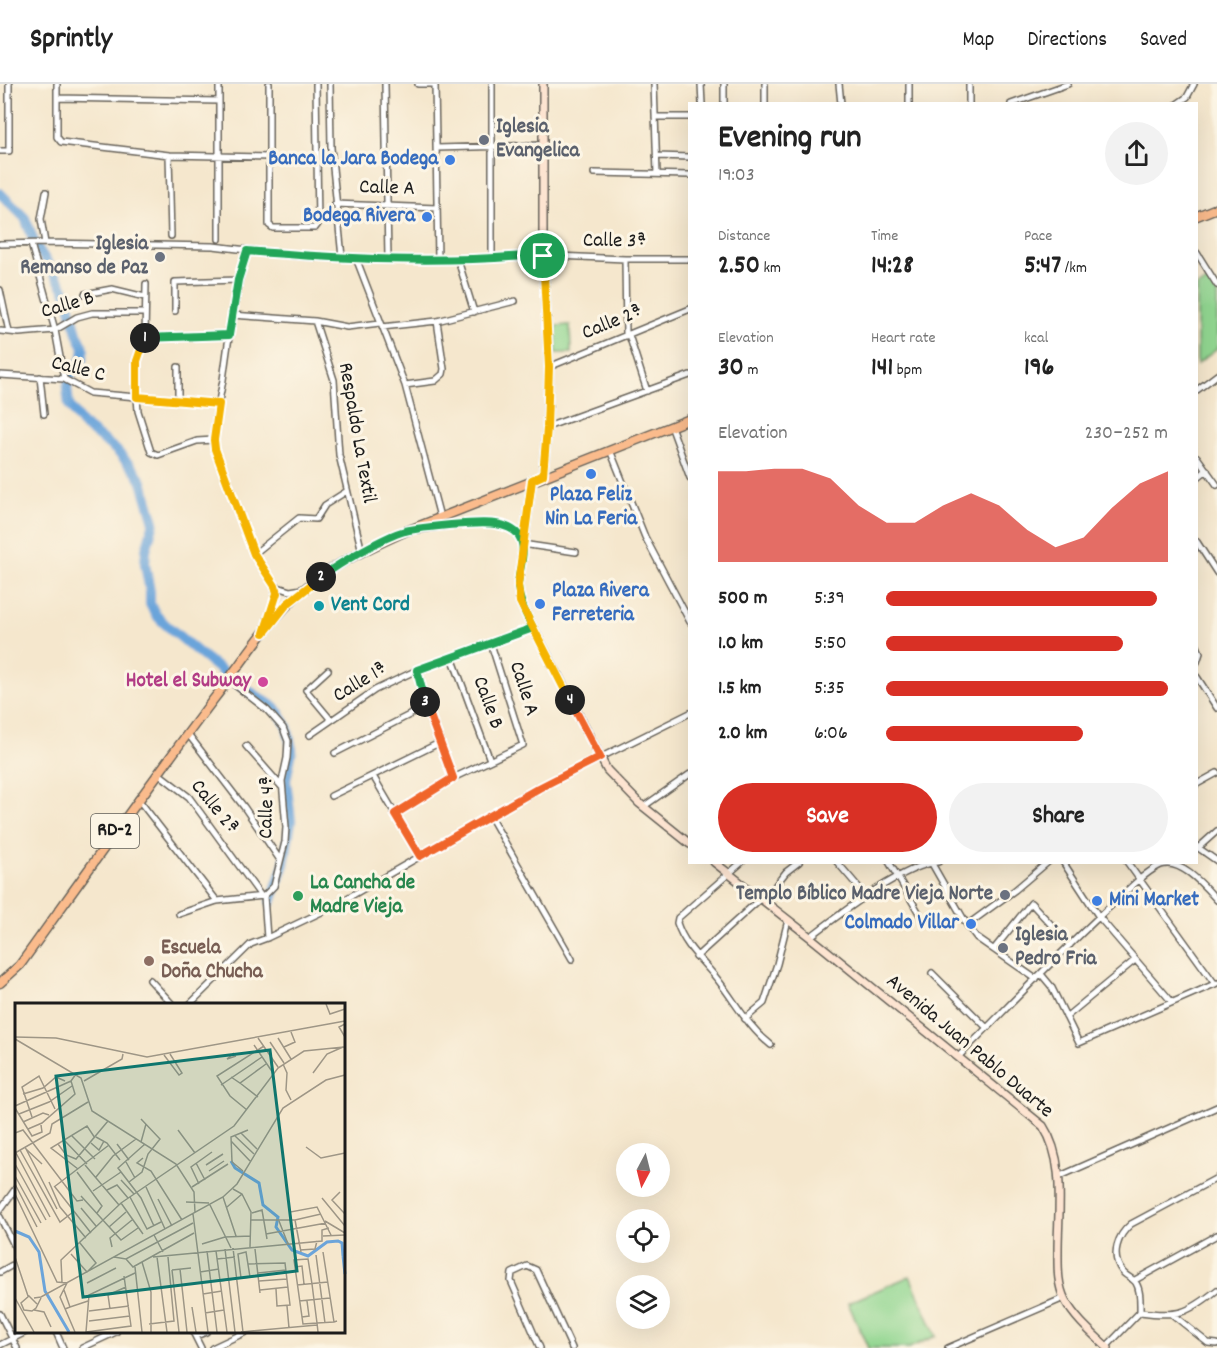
<!DOCTYPE html>
<meta charset="utf-8">
<style>
body{margin:0;font-family:Dekko,sans-serif;background:#f2f2f2;color:#222;height:100vh;display:flex;flex-direction:column;font-size:22px;white-space:nowrap}
*{box-sizing:border-box;margin:0}
p{font-size:20px;color:#767676}
.icon{flex:none;width:33px;height:33px;fill:none;stroke:currentColor;stroke-width:2;stroke-linecap:round;stroke-linejoin:round}
.map{position:relative;flex:1;overflow:hidden}
.side{position:absolute;left:688px;top:18px;width:510px;height:762px;display:flex;flex-direction:column;background:#fff;border-radius:0px;box-shadow:0 6px 24px #0002}
.side>*{flex:none}
.needle{width:39px;rotate:187deg}
.buttons{position:absolute;left:616px;top:1059px;display:grid;gap:12px}
.buttons a{display:grid;place-items:center;width:54px;height:54px;border-radius:50%;background:#fff;box-shadow:0 6px 24px #0002;font-size:30px}
.pin{position:absolute;display:grid;place-items:center;width:51px;height:51px;color:#fff;margin:-26px;border:3px solid #fff;border-radius:50%;box-shadow:0 2px 6px #0007}
.km{position:absolute;width:30px;height:30px;margin:-15px;border-radius:50%;background:#222;color:#fff;font-size:16px;line-height:30px;text-align:center}
.round{display:grid;place-items:center;flex:none;width:63px;height:63px;border-radius:32px;background:#f2f2f2}
.overview{display:flex;align-items:center;justify-content:space-between;height:102px;padding:0 30px}
h1{font-size:33px;font-weight:700;line-height:45px}
.metrics{display:grid;grid-template-columns:repeat(3,1fr);gap:9px;height:102px;padding:6px 30px}
.metrics div{display:grid;align-content:center}
.metrics b{font-size:26px;font-weight:700}
.metrics small{font-size:16px;font-weight:400}
.metrics p{font-size:16px}
.chart{height:168px;padding:12px 30px}
.chart p{display:flex;justify-content:space-between}
.chart svg{width:100%;height:108px;margin-top:6px;fill:#d93025;opacity:.7}
.primary-button{display:flex;gap:12px;margin-top:auto;padding:12px 30px}
.primary-button a{flex:1;height:69px;border-radius:36px;background:#d93025;color:#fff;font-size:24px;font-weight:700;line-height:69px;text-align:center}
.primary-button a+a{background:#f2f2f2;color:#222}
ul{padding:0 30px;list-style:none;font-size:20px}
li{display:grid;grid-template-columns:96px 72px 1fr;align-items:center;height:45px}
li i{height:15px;border-radius:8px;background:#d93025}
header{display:flex;align-items:center;gap:36px;box-sizing:border-box;height:84px;padding:0 30px;background:#fff;border-bottom:2px solid #e0e0e0}
header strong{font-size:28px}
nav{display:flex;gap:33px;margin-inline-start:auto;font-size:21px}
.map>svg:first-child{display:block}
</style>
<header>
<strong>Sprintly</strong>
<nav><a>Map</a><a>Directions</a><a>Saved</a></nav>
</header>
<div class="map">
<svg width="1217" height="1264" viewBox="0 0 1217 1264">
<rect width="100%" height="100%" fill="#fcf5e5"/>
<filter id="ink" filterUnits="userSpaceOnUse"><feTurbulence type="fractalNoise" baseFrequency=".0167" numOctaves="2"/><feDisplacementMap in="SourceGraphic" scale="12" xChannelSelector="R" yChannelSelector="G"/><feConvolveMatrix kernelMatrix="1 2 1 2 8 2 1 2 1" color-interpolation-filters="sRGB"/></filter>
<filter id="wash" filterUnits="userSpaceOnUse"><feTurbulence type="fractalNoise" baseFrequency=".008" numOctaves="4" result="noise"/><feDisplacementMap in="SourceGraphic" scale="24" xChannelSelector="R" yChannelSelector="G"/><feGaussianBlur stdDeviation="1.35" result="paint"/><feColorMatrix in="noise" values="0 0 0 0 0 0 0 0 0 0 0 0 0 0 0 0 0 1.4 0 .05"/><feComposite in="paint" operator="in"/></filter>
<g filter="url(#wash)">
<rect width="100%" height="100%" fill="#f5e7cd"/>
<path fill="#91d690" stroke="#567956" stroke-width="1.5" d="M1209 196 1217 207V265L1197 280V203Z
M570 241 571 269H556V242Z
M910 1192 936 1252 909 1264H868L848 1219Z"/>
<g fill="none" stroke-linecap="round" stroke-linejoin="round">
<path stroke="#6ba4da" stroke-width="10" d="M0 109 25 134 35 160 60 198 66 209 77 249 84 264 83 275 70 291 67 304 69 321 82 340 116 366 136 388 142 398 154 438 146 466 145 480 150 508V520L156 531 165 540 199 569 234 597 277 625 287 642 292 666 286 696 291 737 284 780 271 818"/>
</g>
</g>
<g filter="url(#ink)">
<g fill="none" stroke-linecap="round" stroke-linejoin="round">
<defs>
<path id="street" d="M57 0V53L61 58 169 71 269 73
M269 0V141L273 144H315L318 140 316 0
M330 0 331 64 342 173
M385 0 388 175
M418 0H435
M435 0 438 176
M492 0V174
M654 0 657 90
M701 0 702 20
M724 0V20
M765 0V20
M839 0 841 20
M57 14 219 17
M909 20V0
M969 20V0
M1011 20 1068 0
M1177 20 1187 13 1194 0
M655 33H690
M437 64 542 61
M0 67H9V0
M169 71 171 152
M656 72 690 73
M594 89 690 91
M335 120 437 124
M219 155V0
M45 159 41 135 46 108
M0 160 45 159 213 162 298 172 388 175 458 176 535 171 625 175H690
M31 160 55 246 64 295
M247 167C234 209 229 253 223 296 219 318 213 343 215 365L254 470 275 502 290 507 302 505
M1197 169 1217 201
M356 174 405 301 440 433
M625 175 626 252
M458 176 474 228
M146 200 145 254 137 277V313L138 327 151 368 158 371 197 357 214 356
M0 206 9 248
M85 210 112 205 145 213
M175 227V198L238 196
M232 231 315 237 347 243 380 239
M315 237 334 296 339 371 362 468
M382 243 437 237 515 217
M0 247 19 249 55 246 77 233 92 229H145
M629 251 647 307
M145 254 229 251
M549 283 690 225
M0 291 64 295 90 309 219 320
M40 293 44 330
M405 301 435 297 443 290 444 285 437 237
M1197 306 1217 291
M178 316V283
M671 342 690 394
M547 343 690 291
M610 366 645 453 690 538
M1197 373 1217 401
M1197 394 1207 386
M417 446C442 443 490 432 512 445 518 448 520 454 522 460L576 468
M1197 458 1217 489
M254 470 299 434 316 435 325 421 347 407
M265 543 276 514 275 502
M1197 562 1200 569 1197 578
M452 573 490 676
M328 586 306 606 331 636
M417 586 427 622 453 694
M1197 593 1217 624
M188 650 244 723 280 776
M310 651 375 606 417 586 533 544
M246 662 282 703
M335 669 427 622
M158 689 189 713 261 812
M373 692 420 772
M1197 700 1217 689
M331 712 439 659
M138 715 217 817
M643 723 690 690
M395 730 453 694 523 661 491 560
M490 732 572 875
M1197 763 1217 777
M1198 764 1217 747
M742 778 678 834 677 839C685 863 703 877 718 896 736 919 748 943 771 961
M837 778 867 813
M889 778 923 836
M931 778 967 841 977 854 1036 895
M1063 778 1099 833 1171 917
M1127 778 1215 900
M264 812 267 854
M763 817 786 788 799 778
M179 830 217 817 264 812 274 802 285 758 286 743 282 697 287 674 288 657 283 644 267 626 235 601
M967 841 1015 806 1048 778
M810 853C839 831 903 781 938 778
M994 865 1031 819 1070 861
M696 873 760 815
M932 889 987 944
M1041 890 1051 902 1079 959 1217 899
M150 896 172 920
M190 920 251 860 267 854 330 824 539 704 690 629
M1066 933 1135 876
M745 935 764 919 777 880 788 836
M959 972C1010 921 1061 867 1115 818 1127 807 1146 787 1161 781 1181 774 1205 803 1217 816
M1058 1093 1217 1023
M0 1126 16 1104
M0 1133 16 1165
M0 1188 16 1179
M1135 1196 1217 1151
M1140 1228C1178 1233 1187 1230 1217 1206
M0 1230 17 1264
M1173 1231 1208 1259 1217 1260
M56 1248 63 1264
M193 1248 201 1264
M196 1252 206 1248
M0 1261 26 1248
M1106 1263 1140 1228C1140 1219 1141 1207 1136 1199 1133 1194 1125 1192 1122 1187 1110 1171 1118 1151 1131 1140L1217 1094
M82 1264 116 1248
M212 1264 246 1248
M540 1264 511 1197 512 1189 527 1182 536 1186 572 1264
M948 1264 1064 1214"/>
<path id="secondary" d="M543 391 547 343 549 283 543 172V0
M532 396 518 501 520 518 607 686 639 719 690 760
M714 778 810 853 1043 1042C1066 1077 1058 1126 1058 1165 1058 1182 1057 1200 1065 1216 1075 1235 1092 1249 1108 1264"/>
<path id="primary" d="M1197 132 1217 124
M0 899 20 881C84 792 147 703 213 616 242 579 267 538 302 507 331 481 369 464 404 448L690 335"/>
</defs>
<use href="#street" stroke="#68635a" stroke-width="8"/>
<use href="#secondary" stroke="#68635a" stroke-width="10"/>
<use href="#primary" stroke="#68635a" stroke-width="11"/>
<use href="#street" stroke="#fff" stroke-width="5"/>
<use href="#secondary" stroke="#fde4d1" stroke-width="7"/>
<use href="#primary" stroke="#fabb8c" stroke-width="8"/>
</g>
</g>
<g fill="none" stroke-linecap="round" stroke-linejoin="round" filter="url(#ink)">
<defs>
<path id="split-1" d="M145 254 229 251 238 196 247 167C342 175 439 180 535 171L543 172"/>
<path id="split-2" d="M145 254 137 277V313L219 320 214 356 215 365 254 470 275 502 277 509 264 549 287 520 321 493"/>
<path id="split-3" d="M321 493C340 479 383 453 405 447 422 443 480 437 496 440 504 441 515 445 519 452 528 466 518 487 518 502 519 518 526 530 533 544L417 586 425 618"/>
<path id="split-4" d="M425 618 453 694 395 730 420 772 539 704 600 673 570 616"/>
<path id="split-5" d="M543 172 549 283 547 344 543 391 532 396 518 501 520 518 570 616"/>
</defs>
<use href="#split-1" stroke="#fff" stroke-width="12"/>
<use href="#split-2" stroke="#fff" stroke-width="12"/>
<use href="#split-3" stroke="#fff" stroke-width="12"/>
<use href="#split-4" stroke="#fff" stroke-width="12"/>
<use href="#split-5" stroke="#fff" stroke-width="12"/>
<use href="#split-1" stroke="#22a559" stroke-width="8"/>
<use href="#split-2" stroke="#f5b400" stroke-width="8"/>
<use href="#split-3" stroke="#22a559" stroke-width="8"/>
<use href="#split-4" stroke="#f0652b" stroke-width="8"/>
<use href="#split-5" stroke="#f5b400" stroke-width="8"/>
</g>
<g fill="#6b7280" stroke="#fcf5e5" stroke-width="2">
<circle cx="484" cy="56" r="6"/>
<circle cx="160" cy="173" r="6"/>
<circle cx="1005" cy="811" r="6"/>
<circle cx="1003" cy="864" r="6"/>
</g>
<g fill="#3f7fe0" stroke="#fcf5e5" stroke-width="2">
<circle cx="450" cy="76" r="6"/>
<circle cx="427" cy="133" r="6"/>
<circle cx="591" cy="390" r="6"/>
<circle cx="540" cy="520" r="6"/>
<circle cx="1097" cy="817" r="6"/>
<circle cx="971" cy="840" r="6"/>
</g>
<circle fill="#0f9aa8" stroke="#fcf5e5" stroke-width="2" cx="319" cy="522" r="6"/>
<circle fill="#d1479c" stroke="#fcf5e5" stroke-width="2" cx="263" cy="598" r="6"/>
<circle fill="#2e9e5b" stroke="#fcf5e5" stroke-width="2" cx="298" cy="812" r="6"/>
<circle fill="#8d6e63" stroke="#fcf5e5" stroke-width="2" cx="149" cy="877" r="6"/>
<g text-anchor="middle" dominant-baseline="central" stroke-width="6" stroke-linejoin="round" paint-order="stroke">
<rect fill="#fcf5e5" stroke="#5f5d58" stroke-width="1.5" x="91" y="730" width="48" height="34" rx="4.5"/>
<g font-size="20" font-weight="bold" fill="#1c1c1c">
<text x="115" y="747">RD-2</text>
</g>
<g font-size="21" font-weight="bold" fill="#5b616d" stroke="#fcf5e5" text-anchor="start">
<text x="496" y="44">Iglesia<tspan x="496" dy="24">Evangelica</tspan></text>
<text x="148" y="161" text-anchor="end">Iglesia<tspan x="148" dy="24">Remanso de Paz</tspan></text>
<text x="993" y="811" text-anchor="end">Templo Bíblico Madre Vieja Norte</text>
<text x="1015" y="852">Iglesia<tspan x="1015" dy="24">Pedro Fria</tspan></text>
</g>
<g font-size="21" font-weight="bold" fill="#366cbe" stroke="#fcf5e5" text-anchor="end">
<text x="438" y="76">Banca la Jara Bodega</text>
<text x="415" y="133">Bodega Rivera</text>
<text x="591" y="412" text-anchor="middle">Plaza Feliz<tspan x="591" dy="24">Nin La Feria</tspan></text>
<text x="552" y="508" text-anchor="start">Plaza Rivera<tspan x="552" dy="24">Ferreteria</tspan></text>
<text x="1109" y="817" text-anchor="start">Mini Market</text>
<text x="959" y="840">Colmado Villar</text>
</g>
<g font-size="21" fill="#1c1c1c" stroke="#fcf5e5">
<text transform="translate(387 105) rotate(2)">Calle A</text>
<text transform="translate(615 158) rotate(1)">Calle 3ª</text>
<text transform="translate(68 222) rotate(-16)">Calle B</text>
<text transform="translate(613 239) rotate(-22)">Calle 2ª</text>
<text transform="translate(78 286) rotate(14)">Calle C</text>
<text transform="translate(356 349) rotate(80)">Respaldo La Textil</text>
<text transform="translate(361 599) rotate(-31)">Calle 1ª</text>
<text transform="translate(523 605) rotate(72)">Calle A</text>
<text transform="translate(487 619) rotate(70)">Calle B</text>
<text transform="translate(268 723) rotate(-88)">Calle 4ª</text>
<text transform="translate(214 724) rotate(51)">Calle 2ª</text>
<text transform="translate(969 963) rotate(40)">Avenida Juan Pablo Duarte</text>
</g>
<g font-size="21" font-weight="bold" fill="#0d838f" stroke="#fcf5e5" text-anchor="start">
<text x="331" y="522">Vent Cord</text>
</g>
<g font-size="21" font-weight="bold" fill="#b23c85" stroke="#fcf5e5" text-anchor="end">
<text x="251" y="598">Hotel el Subway</text>
</g>
<g font-size="21" font-weight="bold" fill="#27864d" stroke="#fcf5e5" text-anchor="start">
<text x="310" y="800">La Cancha de<tspan x="310" dy="24">Madre Vieja</tspan></text>
</g>
<g font-size="21" font-weight="bold" fill="#785e54" stroke="#fcf5e5" text-anchor="start">
<text x="161" y="865">Escuela<tspan x="161" dy="24">Doña Chucha</tspan></text>
</g>
</g>
<g transform="translate(15 919)">
<rect width="330" height="330" fill="#f5e7cd"/>
<path fill="none" stroke="#6ba4da" stroke-width="3" d="M216 158 220 165 244 180 248 202 263 214 261 224 277 247 293 253 312 239 323 238 327 240 328 253M0 228 14 234 24 249 30 288 54 329M328 253 330 271"/>
<path fill="none" stroke="#9e9686" stroke-width="1.5" d="M311 1 315 11 330 6M330 21 324 24 330 34M0 34 41 35 132 54 330 18M243 35 263 64M263 35 276 56M0 36 66 75 77 108 161 161 179 189 180 210M255 39 269 60M239 42 258 70M269 44 280 39 276 29M219 50 212 56 221 53M149 52 164 72 167 70 155 51M268 61 272 70 271 87 276 97M298 70 312 51 328 44M216 74 225 80 251 61M69 78 107 56 108 51M225 80 243 94M206 82 247 54M8 91 28 85 41 74 50 78M0 103 56 78M0 105 17 133 27 129 26 122M232 107 215 93 202 73 249 43M4 111 34 99 57 83M17 114 7 84 24 73 40 106M8 119 28 110 34 112M13 126 27 120 60 91 56 78 61 71M163 127 180 150M0 130 8 127 62 198 68 197M226 130 242 146M219 132 239 151M57 133 80 156M81 134 92 140 105 157M49 137 72 161M216 138 235 158M126 139 131 121M76 140 84 147 89 138M43 141 51 152 61 156 93 118M102 141 114 157M130 141 103 165 126 195 139 223M10 144 42 206M291 144 306 155 330 150M11 146 27 161M5 147 45 219 58 209M0 150 35 130 37 121 73 99M1 150 35 214M128 155 122 160 136 168 167 217M111 159 120 175M181 160 190 177M0 161 31 217M70 162 104 202M191 162 208 151M63 166 36 145 72 123 80 135M194 168 209 158M228 168 217 159 216 134 233 127M62 169 87 203 82 210M0 173 26 220M81 174 98 153 121 136M106 177 119 191M34 179 45 204 71 235M114 179 127 169 133 151 145 136 126 116M0 181 22 224M184 181 176 164 197 149M39 184 94 142M40 184 76 230M131 184 150 226M177 184 213 161M218 186 227 191 236 209 235 244M92 187 102 182 113 195M78 188 106 169M325 189 317 197 330 211M0 191 42 279 52 280 45 294 60 329M66 193 106 237 123 225M115 194 132 226 146 219M208 194 221 233M307 195 330 223M143 196 157 223M171 199 194 200M106 200 128 231M195 202 216 245M212 204 227 191M66 205 81 223M237 210 247 207 252 236M178 211 193 329M236 217H280L306 211M276 217 275 209 302 204 316 232M280 217 286 249M264 218 273 241M310 218 330 230M94 224 111 209M251 231 311 220M139 232 148 249M308 233 330 232M210 234 236 233M187 241 210 234M97 244 95 235 117 217M218 245 228 329M210 246 220 329M240 246 245 290M285 247 300 246 302 238M192 248 202 329M201 248 212 329M308 249 319 319M56 251 72 269 81 260 65 240M301 252 310 320M0 254 13 293M99 254 111 256 178 220M138 254 307 238V227L314 225M142 254 152 329M111 256 118 264 179 230M202 256 220 254M127 259 136 289V329M233 261 270 260 275 302 262 303 261 286M120 264 127 329M280 264 287 263 289 281M165 266 172 329M157 267 164 329M157 267 176 265M185 269 204 266M243 270 271 267M205 278 226 275 235 274 231 249 223 251 226 275M244 278 272 276M47 279 46 257 106 200 219 123 263 65 289 48 329 44M72 280 101 265M282 282 313 279M49 287 55 304 50 306M245 287 273 284M188 291 207 288M0 295 19 329M19 295 26 294 208 194 222 181 268 105 311 77 330 72M284 298 315 295M22 301 14 293 6 300 9 307 17 308 21 305 26 295M272 303 274 325M55 304 73 298M177 304 181 329M95 306 93 292 111 284M19 307 29 309 36 324M74 308 114 303M190 310 209 307M287 314 294 313 292 298M74 318 115 313M134 321 159 318 153 254M71 329 116 323 109 273M71 329 74 292 120 270M226 329 302 322M303 329 302 320 299 297 297 281 293 256 279 257 288 321 302 320 319 319 322 318"/>
<path fill="#0f766e" fill-opacity="0.15" stroke="#0f766e" stroke-width="3" d="M255 47 282 268 68 294 41 73Z"/>
<rect width="330" height="330" fill="none" stroke="#1c1c1c" stroke-width="3"/>
</g>
</svg>
<div class="buttons">
<a><svg class="needle" viewBox="-14 -14 28 28"><path d="M0-13l5 13h-10z" fill="#e53935"/><path d="M0 13l5-13h-10z" fill="#767676"/></svg></a>
<a><svg class="icon" aria-label="locate" viewBox="0 0 24 24"><circle cx="12" cy="12" r="6"/><path d="M12 2v4M12 18v4M2 12h4M18 12h4"/></svg></a>
<a><svg class="icon" aria-label="layers" viewBox="0 0 24 24"><path d="M12 4l9 5-9 5-9-5zM3 14l9 5 9-5"/></svg></a>
</div>
<div class="pin" style="left:543px;top:172px;background:#1e9e55"><svg class="icon" aria-label="arrive" viewBox="0 0 24 24"><path d="M6 21V4h12l-3 4 3 4H6"/></svg></div>
<b class="km" style="left:145px;top:254px">1</b>
<b class="km" style="left:321px;top:493px">2</b>
<b class="km" style="left:425px;top:618px">3</b>
<b class="km" style="left:570px;top:616px">4</b>
<section class="side">
<div class="overview"><div><h1>Evening run</h1><p>19:03</p></div><a class="round"><svg class="icon" aria-label="share" viewBox="0 0 24 24"><path d="M12 15V3M7 8l5-5 5 5M5 13v7h14v-7"/></svg></a></div>
<div class="metrics">
<div><p>Distance</p><b>2.50<small> km</small></b></div>
<div><p>Time</p><b>14:28</b></div>
<div><p>Pace</p><b>5:47<small> /km</small></b></div>
</div>
<div class="metrics">
<div><p>Elevation</p><b>30<small> m</small></b></div>
<div><p>Heart rate</p><b>141<small> bpm</small></b></div>
<div><p>kcal</p><b>196</b></div>
</div>
<div class="chart"><p><span>Elevation</span>230–252 m</p>
<svg viewBox="0 0 160 44" preserveAspectRatio="none"><path d="M0 44V7L10 7L20 6L30 6L40 10L50 21L60 28L70 28L80 21L90 16L100 21L110 31L120 38L130 34L140 22L150 12L160 7V44z"/></svg>
</div>
<ul>
<li><b>500 m</b>5:39<i style="width:96%"></i></li>
<li><b>1.0 km</b>5:50<i style="width:84%"></i></li>
<li><b>1.5 km</b>5:35<i style="width:100%"></i></li>
<li><b>2.0 km</b>6:06<i style="width:70%"></i></li>
</ul>
<div class="primary-button"><a>Save</a><a>Share</a></div>
</section>
</div>
